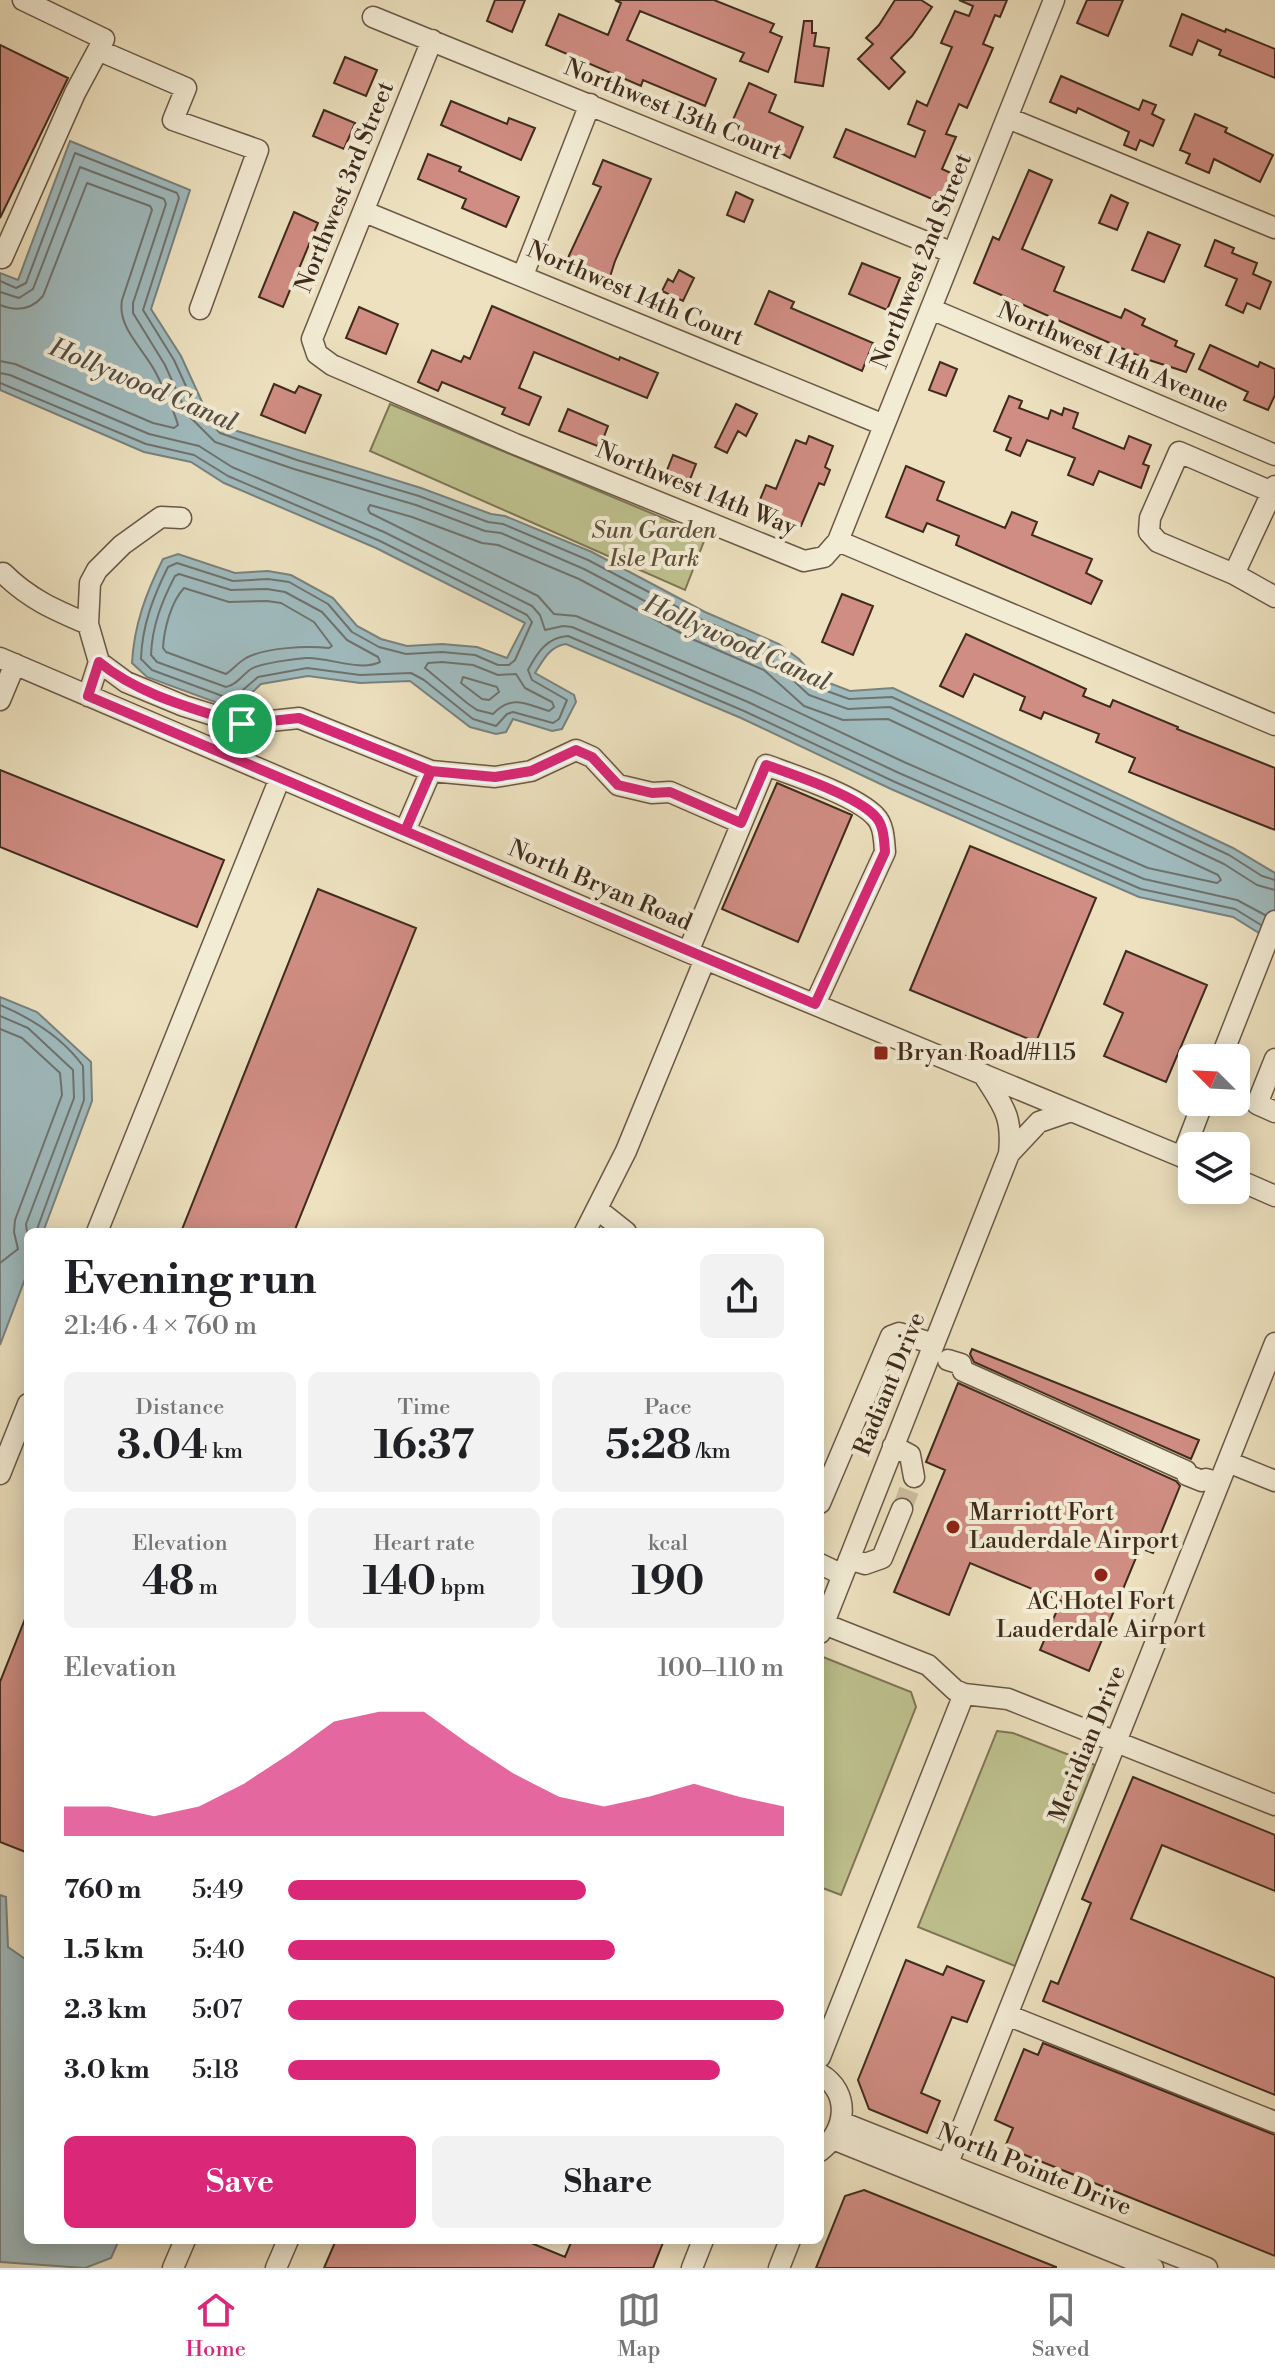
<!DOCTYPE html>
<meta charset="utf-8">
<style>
body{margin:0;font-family:"Libre Bodoni",serif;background:#f2f2f2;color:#202124;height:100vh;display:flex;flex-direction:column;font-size:30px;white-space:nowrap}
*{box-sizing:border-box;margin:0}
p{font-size:26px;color:#757577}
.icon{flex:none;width:44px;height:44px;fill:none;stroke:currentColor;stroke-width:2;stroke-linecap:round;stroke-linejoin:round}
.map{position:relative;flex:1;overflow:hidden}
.side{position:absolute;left:24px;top:1228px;width:800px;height:1016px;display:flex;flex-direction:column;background:#fff;border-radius:12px;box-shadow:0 4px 20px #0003}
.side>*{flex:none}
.needle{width:52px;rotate:294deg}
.buttons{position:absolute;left:1178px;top:1044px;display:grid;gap:16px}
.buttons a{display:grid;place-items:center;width:72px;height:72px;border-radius:12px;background:#fff;box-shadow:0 4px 20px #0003;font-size:40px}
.pin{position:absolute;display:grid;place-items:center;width:68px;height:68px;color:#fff;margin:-34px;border:4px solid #fff;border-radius:50%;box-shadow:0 2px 8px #0007}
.round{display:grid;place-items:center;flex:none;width:84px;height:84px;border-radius:12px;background:#f2f2f2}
.head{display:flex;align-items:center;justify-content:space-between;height:136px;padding:0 40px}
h1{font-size:44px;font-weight:700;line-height:60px}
.figures{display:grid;grid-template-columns:repeat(3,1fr);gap:12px;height:136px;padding:8px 40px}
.figures div{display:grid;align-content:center;border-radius:12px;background:#f2f2f2;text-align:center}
.figures b{font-size:40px;font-weight:700}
.figures small{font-size:22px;font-weight:400}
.figures p{font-size:22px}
.chart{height:224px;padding:16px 40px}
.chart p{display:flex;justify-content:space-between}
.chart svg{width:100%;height:144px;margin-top:8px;fill:#db2777;opacity:.7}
.primary-button{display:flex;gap:16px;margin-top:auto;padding:16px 40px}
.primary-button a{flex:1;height:92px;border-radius:12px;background:#db2777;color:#fff;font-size:32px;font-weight:700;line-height:92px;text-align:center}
.primary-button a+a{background:#f2f2f2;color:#202124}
ul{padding:0 40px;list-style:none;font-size:26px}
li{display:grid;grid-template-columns:128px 96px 1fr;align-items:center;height:60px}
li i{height:20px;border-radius:10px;background:#db2777}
.tabs{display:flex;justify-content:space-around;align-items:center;height:112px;border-top:2px solid #e0e0e0;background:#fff;font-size:22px;color:#757577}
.tabs a{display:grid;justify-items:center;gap:4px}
.tabs .selected{color:#db2777}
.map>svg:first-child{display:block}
</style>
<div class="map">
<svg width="1275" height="2268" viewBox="0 0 1275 2268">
<rect width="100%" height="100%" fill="#ede1bf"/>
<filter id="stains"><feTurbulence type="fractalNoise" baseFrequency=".0025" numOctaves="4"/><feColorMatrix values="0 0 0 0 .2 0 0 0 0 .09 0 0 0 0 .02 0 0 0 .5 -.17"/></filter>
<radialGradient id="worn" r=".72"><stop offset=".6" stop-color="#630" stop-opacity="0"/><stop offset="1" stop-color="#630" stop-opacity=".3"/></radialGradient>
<path fill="#bec18e" stroke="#7e7656" stroke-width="2" d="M390 404 706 536 685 590 370 451Z
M823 1657 911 1692 916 1707 841 1895 820 1887V1665Z
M997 1731 1013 1733 1095 1765 1015 1966 918 1927Z"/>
<path fill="#9fbabd" stroke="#79817d" stroke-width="2" d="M70 141 190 190 151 309 181 356 203 404 224 427 421 488 491 514 505 516 592 552 705 612 779 644 799 659 816 678 850 691 893 688 1233 848 1275 873V943L1233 917 1139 897 891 789 741 718 566 644C550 646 543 660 535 673L574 695 576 702 562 729 552 731 513 719 506 732 496 734 470 727 410 681 360 683 308 676 261 684 240 704 223 705 147 677 132 663C134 625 146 593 163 559L178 554 235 573 268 571 291 575 333 598 357 626 381 639 407 646 442 644 477 647 507 658 525 623 376 548 224 483 191 462 144 452 0 390V273L18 280Z
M0 997 37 1012 91 1062 92 1101 43 1232H28V1271L0 1345Z
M0 1895 6 1897 8 1947 28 1961V2240H119L111 2258 85 2268 0 2262Z"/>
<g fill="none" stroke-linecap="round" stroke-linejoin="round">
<path stroke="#6f726d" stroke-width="2" d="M0 281 16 288 26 283 75 153 177 193 179 198 143 310 174 360 196 408 220 433 297 460 419 496 488 522 503 524 588 560 702 620 775 650 813 686 849 699 892 697 1229 855 1262 876 1275 880
M0 292 19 298 33 289 80 167 164 199 166 204 133 303V313L165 365 187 414 215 442 294 469 416 505 485 531 501 533 584 569 698 629 770 659 809 695 848 709 890 707 1224 864 1257 885 1275 890
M0 305C17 312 31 310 43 296L87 183 150 206 152 210 122 300C117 328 144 349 156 373 164 389 173 408 178 425L174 428 153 423 15 364 0 361
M0 373 10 375 149 434 199 446 232 467 384 532 532 606 540 615 545 630 563 626 572 627 748 702 899 773 1144 879 1237 900 1265 915
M0 383 146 444 194 455 228 476 380 541 527 615 532 622 515 660 509 665H498L475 655 442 652 406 654 379 647 352 632 328 604 289 582 268 579 233 581 177 563 168 567C153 597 142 626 141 659L152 670 225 697 237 695 258 677 307 668 360 675 411 673 424 680 473 719 496 726 507 714 513 712 553 723 559 719 567 700 532 680 528 670C537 653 547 637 568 636L744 711 895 782 1141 889 1235 909 1261 925
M370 505 412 517 482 543 498 545 579 579 692 639 764 670 804 706 843 720 888 719 1218 875 1221 880 1217 883 1148 868 904 762 753 691 576 616 554 614 538 596 370 513 368 509Z
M179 574 231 590 267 589 285 592 322 612 347 640 378 657 380 662C359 672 329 657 306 658 294 659 261 663 251 669 242 675 237 685 226 687L157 662 151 655C152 626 162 601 175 576Z
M184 588 229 602 267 601 281 603 314 622 332 646 329 648C307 646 267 647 246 658 239 662 233 669 226 674L166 652 163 648C164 629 171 602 184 588Z
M442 662 473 665 498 675 516 674 525 688 552 702 554 707 549 711C526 704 512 694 493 714L477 710 467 703 425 668 428 663Z
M463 677 497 687 499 692 489 700 482 699 461 683Z
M0 1005C33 1019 62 1037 83 1066L84 1100 36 1232
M0 1016 28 1028 73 1070 74 1098 26 1224 28 1240
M0 1029 22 1038 60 1073 62 1095 15 1220 14 1232 18 1249 0 1263"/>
</g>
<path fill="#d08d83" stroke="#3f2b1d" stroke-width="2" d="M495 0H525L512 32 487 21Z
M615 0H714L774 24 770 32 782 37 768 72 740 61 744 53 640 11 627 40 716 79 705 106 643 80 641 86 546 45 559 14 608 35 621 3Z
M895 0H921L932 7 912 36 891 58 905 72 889 89 858 59 873 44 866 38 879 25Z
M959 0H1007L1000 17 995 15 983 44 993 48 967 108 959 104 946 134 956 137 942 169 951 173 939 202 834 157 846 129 915 157 925 131 908 124 917 101 927 106 952 47 941 43 955 11 969 16 973 6Z
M1087 0H1123L1108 36 1077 23Z
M1182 14 1225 32 1226 29 1275 49V78L1219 55 1221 50 1198 40 1192 55 1170 46Z
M804 21H812V33H816L814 46 829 48 823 86 795 82Z
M0 45 68 78 0 218Z
M345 57 377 70 366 96 334 83Z
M1061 76 1139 110 1143 100 1156 105 1152 114 1164 120 1153 146 1140 140 1136 150 1124 145 1129 132 1078 108 1076 113 1050 102Z
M749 83 776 95 769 112 803 127 790 158 781 153 778 160 761 153 763 148 737 137 741 126 732 122Z
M451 101 507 124 509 118 535 128 521 160 441 125Z
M324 110 355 123 344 149 313 136Z
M1195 114 1227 128 1225 132 1273 155 1260 182 1214 159 1209 173 1186 163 1190 154 1180 150Z
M428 154 461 167 459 171 519 197 506 227 462 208 466 199 418 179Z
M603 160 651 179 615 261 609 280 566 262 601 187 593 184Z
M1029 170 1052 180 1022 249 1064 267 1054 291 1121 318 1125 309 1145 319 1142 325 1177 341 1175 346 1194 354 1186 372 1146 359 974 283 993 237 999 240Z
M736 192 753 200 744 222 727 215Z
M1111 195 1128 203 1117 230 1099 223Z
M294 212 318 223 283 307 259 297Z
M1148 232 1180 245 1164 282 1132 270Z
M1215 240 1234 248 1232 253 1257 263 1253 274 1271 282 1260 309 1247 303 1243 313 1226 305 1237 279 1205 266Z
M862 263 900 278 887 310 849 294Z
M679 270 694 278 683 301 662 291 668 279 673 282Z
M769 291 794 302 791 308 873 343 862 371 755 324Z
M492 306 619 360 620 357 658 373 647 398 534 352 519 388 541 397 529 425 502 414 505 408 442 382 438 391 418 382 432 350 461 362 464 356 470 359Z
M359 307 398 324 386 354 346 338Z
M1210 345 1258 367 1260 362 1275 369V395L1268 410 1244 400 1248 392 1199 369Z
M940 362 957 369 946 396 929 390Z
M274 384 295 393 299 386 321 395 305 433 261 415Z
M1009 396 1022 401 1019 408 1048 419 1051 410 1062 415 1064 408 1078 413 1073 428 1124 449 1129 436 1151 445 1143 464 1149 466 1141 488 1099 471 1093 485 1068 475 1075 458 1027 440 1020 456 1006 450 1011 438 994 431Z
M736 404 757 414 746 436 738 431 727 453 715 447Z
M568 409 608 426 600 447 559 431Z
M809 436 833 446 825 467 830 470 824 485 819 483 801 526 757 507 766 485 776 489 796 440 806 444Z
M673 455 696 464 687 487 664 478Z
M906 466 944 482 937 500 1005 528 1012 512 1037 522 1032 535 1092 559 1086 573 1102 581 1091 604 956 545 959 536 927 523 923 532 886 517Z
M842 594 873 606 853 655 822 642Z
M966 634 1086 689 1083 696 1110 707 1113 700 1178 727 1177 729 1275 768V830L1129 772 1135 758 1096 742 1099 734 1044 712 1041 719 1020 710 1025 697 974 674 963 697 940 686Z
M0 770 224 860 197 927 0 847Z
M777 783 852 815 798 942 722 909Z
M970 846 1096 898 1036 1042 910 990Z
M318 889 416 928 294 1232H181Z
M1126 951 1207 985 1166 1082 1104 1056 1123 1013 1104 1004Z
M972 1349 1199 1440 1191 1459 974 1362 970 1354Z
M958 1383 1176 1481 1180 1486 1153 1553 1140 1548 1089 1671 1040 1650 1061 1601 970 1563 949 1615 894 1592 945 1470 926 1462Z
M27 1614H28V1853L0 1842V1682Z
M1133 1777 1275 1835V1891L1162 1845 1131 1919 1275 1978V2095L1043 2001 1051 1981 1058 1984 1091 1903 1082 1899Z
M906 1960 943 1975 947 1966 984 1981 967 2022 952 2017 921 2093 940 2101 927 2133 869 2109 858 2080Z
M1043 2043 1275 2135V2256L1005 2147 1013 2128 995 2120 1024 2049 1038 2055Z
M864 2190 1056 2267V2268H816L845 2196Z
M336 2240H524L565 2257 572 2240H664L653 2268H324Z"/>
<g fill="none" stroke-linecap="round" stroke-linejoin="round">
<path stroke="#cabd9f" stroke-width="20" stroke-dasharray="20 10" stroke-linecap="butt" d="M902 1509 914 1477"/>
<defs>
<path id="minor" d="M373 17 953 253
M432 40 312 339 317 354 332 365 515 444 804 561 824 557 838 541 1275 725
M98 50 186 88 173 120 258 150 200 309
M1008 118 1275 228
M365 212 884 425
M2 258 75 93 104 39 23 0
M523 275 590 104
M931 309 1275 455
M1272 492 1179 452 1150 518 1149 532 1158 542 1234 574 1275 486
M838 541 1054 0
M3 573C29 599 55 610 88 624
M1234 574 1275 597
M0 658 688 952 1192 1161
M99 662 126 682 184 706 242 724 299 718 431 771 405 831
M88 696 99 662 88 624 90 583 97 570 122 545 161 517 181 518
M0 700 15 664
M431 771 495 777 531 771 576 750 592 757 618 785 652 793 670 792 741 823
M688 952 766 765C793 775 855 795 875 816 884 825 884 840 885 852L815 1004
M1221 1058 1275 921
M1275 1059 1257 1104 1275 1112
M1009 1154 1039 1122 1071 1111
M1182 1157 1203 1102
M1236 1179 1275 1196
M597 1209 626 1232
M97 1232 280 778
M585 1232 626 1151 705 959
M948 1360 961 1364 963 1371 1186 1471 1187 1475 1202 1481 1206 1479 1219 1483
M893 1446 910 1455 914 1477
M1228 1462 1275 1481
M0 1474 28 1404
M820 1503 891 1336 899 1333 934 1344
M849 1559 865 1564 882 1558 902 1509
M820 1564 843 1575
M824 1624 928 1665 955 1690 964 1694 1008 1699 1275 1805
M820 1633 1009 1154C1013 1115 1003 1106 983 1074
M1007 2015 1275 2122
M820 2057 964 1694
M820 2074C851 2092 847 2131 820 2151
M841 2122 1207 2268
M833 2139 1153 2268
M948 2163 1275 1343
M173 2268 185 2240
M276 2268 288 2240
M692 2268 703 2240
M779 2268 790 2240"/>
</defs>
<use href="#minor" stroke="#6a5846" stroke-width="23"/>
<use href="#minor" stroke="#f3ecd5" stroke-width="20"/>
</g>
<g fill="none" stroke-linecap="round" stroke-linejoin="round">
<defs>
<path id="route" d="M242 724 299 718 431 771 405 831 815 1004 885 852C884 840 884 825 875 816 855 795 794 775 766 765L741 823 670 792 652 793 618 785 592 757 576 750 531 771 495 777 431 771 405 831 88 696 99 662C139 695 192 708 242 724"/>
</defs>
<use href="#route" stroke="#fff" stroke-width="16"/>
<use href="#route" stroke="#db2777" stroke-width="10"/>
</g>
<g fill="#8f2418" stroke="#f3ecd5" stroke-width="3">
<rect x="873" y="1045" width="16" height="16" rx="4"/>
<circle cx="953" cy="1527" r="8"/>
<circle cx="1101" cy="1575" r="8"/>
</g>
<g text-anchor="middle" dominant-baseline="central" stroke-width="8" stroke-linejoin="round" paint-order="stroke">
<g font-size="24" fill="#3f2b1d" stroke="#f3ecd5">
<text transform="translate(673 110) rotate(22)">Northwest 13th Court</text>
<text transform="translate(345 187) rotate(-68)">Northwest 3rd Street</text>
<text transform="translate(922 261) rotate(-68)">Northwest 2nd Street</text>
<text transform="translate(635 294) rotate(23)">Northwest 14th Court</text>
<text transform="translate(1113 358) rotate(23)">Northwest 14th Avenue</text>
<text transform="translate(696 489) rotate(22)">Northwest 14th Way</text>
<text transform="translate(600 886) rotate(23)">North Bryan Road</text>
<text transform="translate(890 1384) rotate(-68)">Radiant Drive</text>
<text transform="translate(1088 1744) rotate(-68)">Meridian Drive</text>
<text transform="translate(1034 2170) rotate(22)">North Pointe Drive</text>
</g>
<g font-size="24" font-style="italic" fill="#5f5039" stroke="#f3ecd5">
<text x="654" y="531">Sun Garden<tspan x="654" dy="28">Isle Park</tspan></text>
</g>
<g font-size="24" fill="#3f2b1d" stroke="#f3ecd5" text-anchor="start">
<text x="897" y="1053">Bryan Road/#115</text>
<text x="969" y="1513">Marriott Fort<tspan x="969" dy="28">Lauderdale Airport</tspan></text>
<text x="1101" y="1602" text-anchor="middle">AC Hotel Fort<tspan x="1101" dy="28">Lauderdale Airport</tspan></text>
</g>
<g font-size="26" font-style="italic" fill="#574f45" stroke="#f3ecd5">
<text transform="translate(143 385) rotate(23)">Hollywood Canal</text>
<text transform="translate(737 643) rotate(24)">Hollywood Canal</text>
</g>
</g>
<rect width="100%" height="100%" filter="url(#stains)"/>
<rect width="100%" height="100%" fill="url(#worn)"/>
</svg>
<div class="buttons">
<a><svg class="needle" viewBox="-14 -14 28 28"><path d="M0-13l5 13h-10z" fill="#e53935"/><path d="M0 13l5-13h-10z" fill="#757577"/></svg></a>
<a><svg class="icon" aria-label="layers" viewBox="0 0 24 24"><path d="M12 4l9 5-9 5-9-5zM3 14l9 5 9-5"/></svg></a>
</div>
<div class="pin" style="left:242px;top:724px;background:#1e9e55"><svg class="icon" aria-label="arrive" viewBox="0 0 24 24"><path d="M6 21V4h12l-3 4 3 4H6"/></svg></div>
<section class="side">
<div class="head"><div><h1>Evening run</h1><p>21:46 · 4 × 760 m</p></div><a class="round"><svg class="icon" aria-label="share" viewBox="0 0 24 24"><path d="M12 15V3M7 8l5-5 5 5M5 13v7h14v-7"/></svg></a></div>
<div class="figures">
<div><p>Distance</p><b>3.04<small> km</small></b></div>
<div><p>Time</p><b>16:37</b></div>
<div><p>Pace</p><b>5:28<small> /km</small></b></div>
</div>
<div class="figures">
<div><p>Elevation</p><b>48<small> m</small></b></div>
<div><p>Heart rate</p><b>140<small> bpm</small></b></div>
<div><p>kcal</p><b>190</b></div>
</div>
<div class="chart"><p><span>Elevation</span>100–110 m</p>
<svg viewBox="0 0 160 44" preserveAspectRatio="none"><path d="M0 44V35L10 35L20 38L30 35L40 28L50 19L60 9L70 6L80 6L90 16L100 25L110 32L120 35L130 32L140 28L150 32L160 35V44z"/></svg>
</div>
<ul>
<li><b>760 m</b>5:49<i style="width:60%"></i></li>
<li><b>1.5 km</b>5:40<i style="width:66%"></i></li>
<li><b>2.3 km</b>5:07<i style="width:100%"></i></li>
<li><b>3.0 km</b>5:18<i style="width:87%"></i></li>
</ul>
<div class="primary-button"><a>Save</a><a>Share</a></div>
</section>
</div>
<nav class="tabs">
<a class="selected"><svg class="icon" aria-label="home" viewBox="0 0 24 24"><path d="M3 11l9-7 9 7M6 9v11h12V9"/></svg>Home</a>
<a><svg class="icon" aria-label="map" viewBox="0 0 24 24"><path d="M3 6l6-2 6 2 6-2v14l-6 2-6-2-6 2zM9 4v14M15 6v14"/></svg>Map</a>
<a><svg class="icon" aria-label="saved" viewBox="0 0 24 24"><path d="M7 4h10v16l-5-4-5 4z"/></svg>Saved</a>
</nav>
